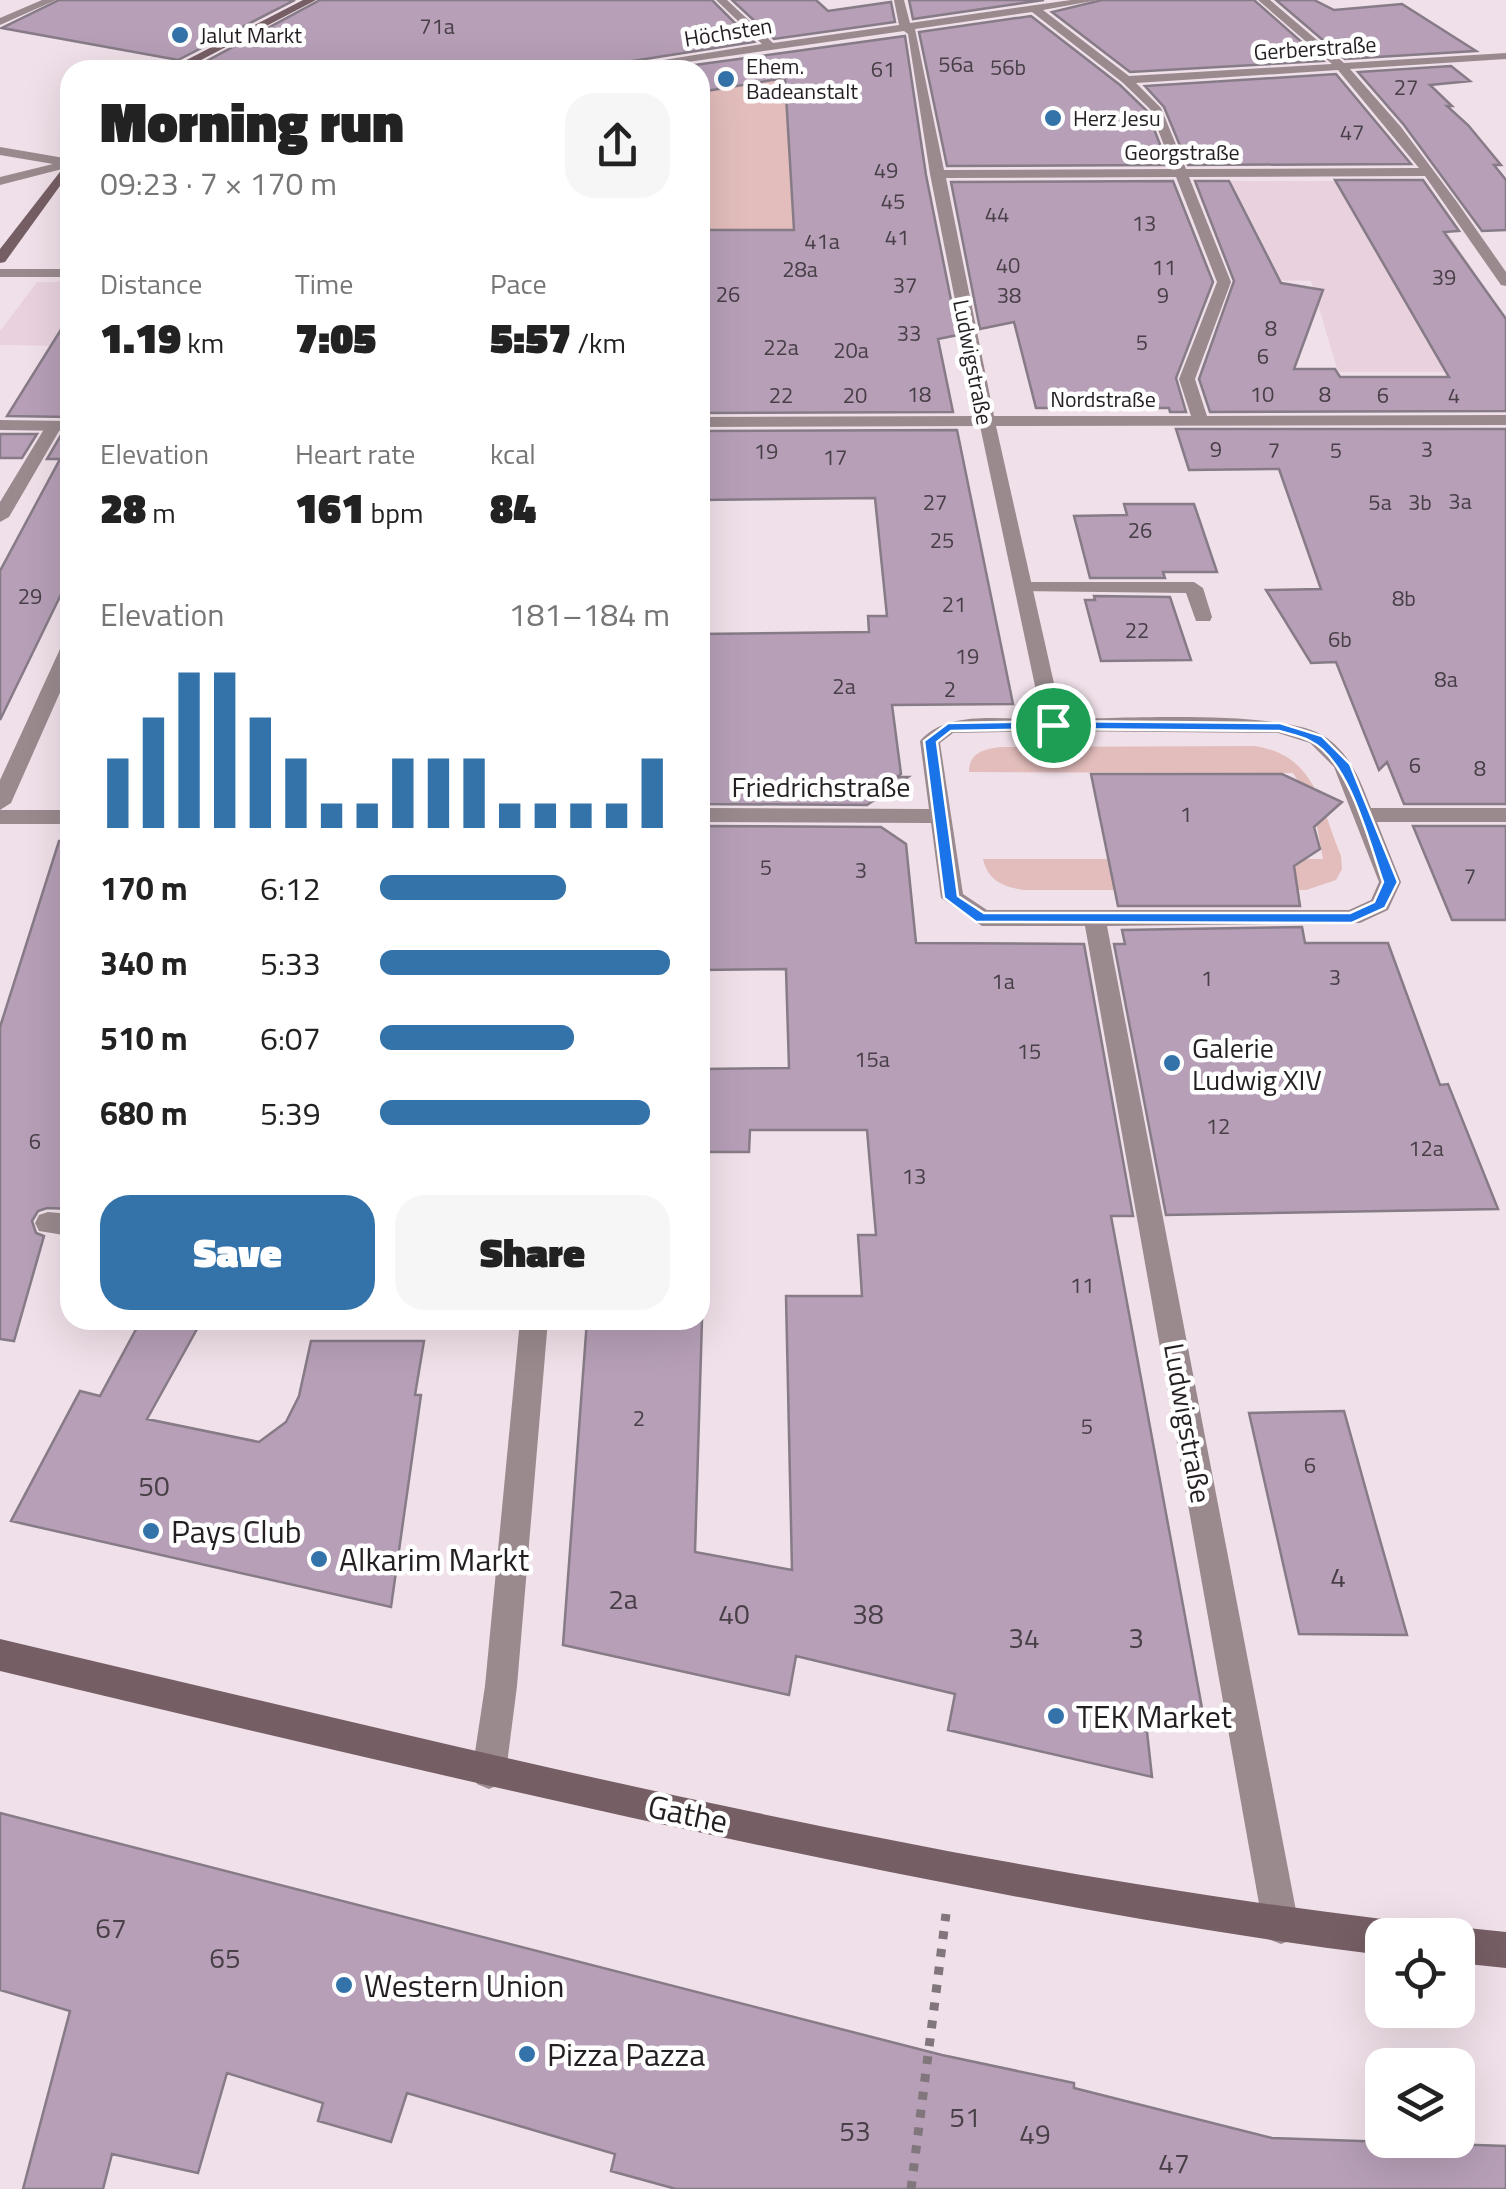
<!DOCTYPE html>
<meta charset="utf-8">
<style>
body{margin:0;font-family:"Titillium Web",sans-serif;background:#f6f6f6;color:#222;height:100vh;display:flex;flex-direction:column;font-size:38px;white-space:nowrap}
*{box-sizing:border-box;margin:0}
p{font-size:32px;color:#767676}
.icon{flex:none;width:55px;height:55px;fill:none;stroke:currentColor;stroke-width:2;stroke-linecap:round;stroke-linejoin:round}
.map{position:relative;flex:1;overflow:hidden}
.panel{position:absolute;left:60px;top:60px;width:650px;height:1270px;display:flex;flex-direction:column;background:#fff;border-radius:30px;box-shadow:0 10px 40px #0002}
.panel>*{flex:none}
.tools{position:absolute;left:1365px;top:1918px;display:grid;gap:20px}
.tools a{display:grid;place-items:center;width:110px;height:110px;border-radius:20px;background:#fff;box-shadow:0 10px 40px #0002;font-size:50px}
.pin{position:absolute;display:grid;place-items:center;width:85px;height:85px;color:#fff;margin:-42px;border:5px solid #fff;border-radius:50%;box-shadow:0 2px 10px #0007}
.round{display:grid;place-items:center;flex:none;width:105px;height:105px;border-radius:30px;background:#f6f6f6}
.overview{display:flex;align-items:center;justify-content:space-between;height:170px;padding:0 40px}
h1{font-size:55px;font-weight:800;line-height:75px}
.metrics{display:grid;grid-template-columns:repeat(3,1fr);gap:15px;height:170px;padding:10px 40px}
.metrics div{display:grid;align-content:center}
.metrics b{font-size:42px;font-weight:800}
.metrics small{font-size:28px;font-weight:400}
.metrics p{font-size:28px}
.chart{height:280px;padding:20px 40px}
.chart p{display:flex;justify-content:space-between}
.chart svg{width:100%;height:180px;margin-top:10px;stroke:#3373aa;stroke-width:6}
.action{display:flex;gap:20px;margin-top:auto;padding:20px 40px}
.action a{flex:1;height:115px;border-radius:30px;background:#3373aa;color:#fff;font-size:40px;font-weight:800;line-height:115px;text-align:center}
.action a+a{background:#f6f6f6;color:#222}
ul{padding:0 40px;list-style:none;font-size:32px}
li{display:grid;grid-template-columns:160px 120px 1fr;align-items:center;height:75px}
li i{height:25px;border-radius:12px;background:#3373aa}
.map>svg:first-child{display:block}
</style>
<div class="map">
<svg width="1506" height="2189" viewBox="0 0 1506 2189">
<rect width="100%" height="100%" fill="#f0e0e9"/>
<path fill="#e9d2de" d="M1205 181H1413L1506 319V372H1338L1311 281 1251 280Z
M37 282H70V346L0 345V331Z"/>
<path fill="#e2bdbb" d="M786 76 800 230H700V92Z
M1254 746C1316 755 1320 805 1341 856L1342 869 1336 880 1306 890H1024C1004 887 988 881 983 859H1323L1313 805 1293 773 969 772C969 752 985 749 1001 747Z"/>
<path fill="#b69fb7" stroke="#867b86" stroke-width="2.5" d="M59 0H295L178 60 2 28Z
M320 0H712L754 42 601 66 598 70H198L203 63Z
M732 0H816L828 11 891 2 895 22 774 39Z
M909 0H1044L913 19Z
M1102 0H1254L1323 61 1130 72 1052 12Z
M1276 0H1314L1334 10 1402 4 1476 51 1345 59Z
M1031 16 1120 85 1147 111 1168 165 947 166 919 32Z
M905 36 926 175 958 335 938 339 953 412 700 413V230H794L785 78 700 92V70H658Z
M1451 66 1470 81 1430 85 1452 106H1447L1468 125 1501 165H1494L1506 180V230L1482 231 1404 125 1358 72Z
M1336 74 1411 164 1188 165 1164 107 1145 86Z
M1335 180H1423L1459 231 1444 232 1506 319V411L1210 412 1199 379 1234 281 1195 181H1229L1281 283 1323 290 1294 369H1335L1340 377H1449Z
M1173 181 1213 282 1176 378 1186 412H1170L1169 408H1036L1014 322 980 329 951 182Z
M70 315V417L7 416Z
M1176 429H1506V804H1404L1387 762 1379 770 1336 662 1311 663 1266 590 1321 589 1279 469 1189 470Z
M957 430 1013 704 892 705 901 774 897 777H908L867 805 700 804V634L869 632 868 616H887L875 498 700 500V431Z
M0 434H37L22 458H0Z
M61 435H70V576L0 720V571L60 459H47Z
M1124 504H1194L1217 572H1163L1165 578H1090L1074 516 1127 515Z
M1094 596 1170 597 1191 660 1101 661 1085 600H1095Z
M1091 774H1282L1342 802 1314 827 1320 849 1294 866 1300 906H1118Z
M700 826 881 827 906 844 916 943 1084 944 1133 1216H1111L1202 1708 1179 1730 1144 1705 1152 1777 948 1730 955 1694 796 1656 789 1695 563 1645 587 1320H702L695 1552 792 1570 786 1296H862L858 1235H876L867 1130H750L749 1152H700V1069L789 1068 786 969 700 970Z
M1413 826H1506V920H1452Z
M59 841 70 842V1209L47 1208 38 1211 32 1221 36 1233 44 1236 14 1341 0 1339V1027Z
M1302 927 1305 943H1388L1440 1085 1448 1084 1498 1209 1166 1215 1114 944H1125L1122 930Z
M141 1320H202L147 1419 259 1442 286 1422 299 1396 311 1341H424L415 1395H421L391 1607 11 1521 80 1391 100 1396Z
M1344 1411 1374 1519 1407 1635 1299 1634 1249 1413Z
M0 1813 942 2055 1074 2083V2088L1272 2138 1506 2146V2189H676L611 2171 615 2154 407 2093 391 2142 318 2121 323 2103 227 2073 198 2173 112 2154 103 2189H23L70 2011 0 1990Z"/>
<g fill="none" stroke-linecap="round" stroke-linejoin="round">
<path stroke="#80767c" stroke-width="9" stroke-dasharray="8 10" stroke-linecap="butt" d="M911 2189 946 1914"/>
<path fill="#9a8a8e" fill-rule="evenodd" d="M54 421 62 426 9 517 0 522V502L46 426Z
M1021 582H1194L1203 588 1212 617 1210 621H1196L1186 593 1015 591V583Z
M48 1212 70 1214V1236L39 1231 35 1223 39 1215Z"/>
<path fill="#9a8a8e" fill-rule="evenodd" d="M42 0H56L0 25V18Z
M716 0H727L773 43 899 25 894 0H904L910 23 1071 0H1098L1043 10 1129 76 1332 64 1258 0H1270L1344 63 1506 53V59L1350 69 1401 127 1457 202 1506 272V286L1501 285 1425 176 1189 177 1231 282 1195 379 1207 416 1506 415V425L996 426 1062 719C1116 719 1290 708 1327 738 1352 757 1360 780 1371 808H1506V822H1377L1401 882 1388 910 1360 923 1107 926 1299 1926 1294 1939 1281 1944 1268 1939 1263 1926 1085 926H982L941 898 931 823 700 822V808L929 809 920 741C947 709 1003 720 1042 719L980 426 700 427V417L978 416 930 174 908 34 904 31 632 70H602L762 44ZM1032 12 1122 82 1150 109 1173 169 944 170 915 29ZM1338 70 1419 168 1186 169 1161 108 1136 83ZM1176 177 1217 282 1179 379 1191 416H994L946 178ZM1053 731 1278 733 1310 743 1334 767 1379 882 1371 900 1349 910H987L963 894 940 743 953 733Z
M0 147 70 159V167L0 185V177L53 164 0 155Z
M0 269H70V277H0Z
M0 420 70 421V431L0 430Z
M70 643V670L11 803 0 810V780L60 649Z
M0 810H70V824H0Z
M520 1320H548L517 1686 506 1772 501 1784 489 1789 477 1784 472 1772 485 1686Z"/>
<path fill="#765f64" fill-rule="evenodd" d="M303 0H316L182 70H167Z
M70 159V172L5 262 0 263V249Z
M0 1639C456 1746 917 1863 1382 1919L1395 1924 1399 1935H1382V1955C1172 1929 965 1888 758 1845 504 1791 252 1731 0 1671Z
M1458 1927 1506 1932V1968L1458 1963V1935H1444Z"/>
</g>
<path fill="#1a73e8" stroke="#fff" stroke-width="2.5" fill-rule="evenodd" d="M1053 721 1280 723 1322 736 1350 764 1398 882 1385 908 1352 923 976 922 944 898 924 741 948 723ZM1053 729 1279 731C1289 734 1301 736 1310 741 1349 760 1369 842 1383 882L1374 902 1350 913H984L958 896 937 742 951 731Z"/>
<g fill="#3373aa" stroke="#fff" stroke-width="4">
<circle cx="180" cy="35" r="10"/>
<circle cx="726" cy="79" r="10"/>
<circle cx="1053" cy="118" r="10"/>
<circle cx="1172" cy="1063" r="10"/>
<circle cx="151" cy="1531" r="10"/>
<circle cx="319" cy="1559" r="10"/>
<circle cx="1056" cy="1716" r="10"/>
<circle cx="344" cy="1985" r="10"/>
<circle cx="527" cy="2054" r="10"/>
</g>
<g text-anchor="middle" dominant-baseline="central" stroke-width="9" stroke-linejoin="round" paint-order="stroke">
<g font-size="22" fill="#483f47">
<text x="437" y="26">71a</text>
<text x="956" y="64">56a</text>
<text x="1008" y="67">56b</text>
<text x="883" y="69">61</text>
<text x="1406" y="87">27</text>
<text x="1352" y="132">47</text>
<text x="886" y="170">49</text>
<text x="893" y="201">45</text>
<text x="997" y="214">44</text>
<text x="1144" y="223">13</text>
<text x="897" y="237">41</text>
<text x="822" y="241">41a</text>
<text x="1008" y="265">40</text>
<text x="1164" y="267">11</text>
<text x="800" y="269">28a</text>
<text x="1444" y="277">39</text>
<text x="905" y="285">37</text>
<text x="728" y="294">26</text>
<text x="1009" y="295">38</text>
<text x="1163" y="295">9</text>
<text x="1271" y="328">8</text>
<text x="909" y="333">33</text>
<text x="1142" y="342">5</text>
<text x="781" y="347">22a</text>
<text x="851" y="350">20a</text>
<text x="1263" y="356">6</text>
<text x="919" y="394">18</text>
<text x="1262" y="394">10</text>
<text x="1325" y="394">8</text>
<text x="781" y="395">22</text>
<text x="855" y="395">20</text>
<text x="1383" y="395">6</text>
<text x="1454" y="395">4</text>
<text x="1216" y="449">9</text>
<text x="1427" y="449">3</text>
<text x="1274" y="450">7</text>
<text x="1336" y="450">5</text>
<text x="766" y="451">19</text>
<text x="835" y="457">17</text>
<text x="1460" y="501">3a</text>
<text x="935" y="502">27</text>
<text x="1380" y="502">5a</text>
<text x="1420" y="502">3b</text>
<text x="1140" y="530">26</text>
<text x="942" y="540">25</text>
<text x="30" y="596">29</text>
<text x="1404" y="598">8b</text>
<text x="954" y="604">21</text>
<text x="1137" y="630">22</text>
<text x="1340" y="639">6b</text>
<text x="967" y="656">19</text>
<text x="1446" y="679">8a</text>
<text x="844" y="686">2a</text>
<text x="950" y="689">2</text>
<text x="1415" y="765">6</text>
<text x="1480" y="768">8</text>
<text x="1186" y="814">1</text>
<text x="766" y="867">5</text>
<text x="861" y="870">3</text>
<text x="1470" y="876">7</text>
<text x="1335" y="977">3</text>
<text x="1207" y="978">1</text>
<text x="1003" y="981">1a</text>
<text x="1029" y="1051">15</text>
<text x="872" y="1059">15a</text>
<text x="1218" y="1126">12</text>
<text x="35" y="1141">6</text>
<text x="1426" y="1148">12a</text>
<text x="914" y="1176">13</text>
<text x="1082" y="1285">11</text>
<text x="639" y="1418">2</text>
<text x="1087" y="1426">5</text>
<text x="1310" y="1465">6</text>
</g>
<g font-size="22" fill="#241f22" stroke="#fff">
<text transform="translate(728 32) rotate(-9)">Höchsten</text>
<text transform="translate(1315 48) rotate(-4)">Gerberstraße</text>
<text x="1182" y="152">Georgstraße</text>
<text transform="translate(973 362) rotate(79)">Ludwigstraße</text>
<text x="1103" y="399">Nordstraße</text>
</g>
<g font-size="22" fill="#241f22" stroke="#fff" text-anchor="start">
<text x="200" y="35">Jalut Markt</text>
<text x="746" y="66">Ehem.<tspan x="746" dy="25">Badeanstalt</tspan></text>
<text x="1073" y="118">Herz Jesu</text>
</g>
<g font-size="28" fill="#241f22" stroke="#fff">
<text x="821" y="786">Friedrichstraße</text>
<text transform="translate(1188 1423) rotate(80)">Ludwigstraße</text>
</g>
<g font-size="28" fill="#241f22" stroke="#fff" text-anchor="start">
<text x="1192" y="1047">Galerie<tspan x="1192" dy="32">Ludwig XIV</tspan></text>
</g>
<g font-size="28" fill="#483f47">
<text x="154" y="1485">50</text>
<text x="1338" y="1576">4</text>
<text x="623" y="1598">2a</text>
<text x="734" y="1613">40</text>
<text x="868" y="1613">38</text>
<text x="1024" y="1637">34</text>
<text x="1136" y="1637">3</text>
<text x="111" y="1927">67</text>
<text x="225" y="1957">65</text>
<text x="965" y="2116">51</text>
<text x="855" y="2130">53</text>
<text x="1035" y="2133">49</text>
<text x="1174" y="2162">47</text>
</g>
<g font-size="32" fill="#241f22" stroke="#fff" text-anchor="start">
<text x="171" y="1531">Pays Club</text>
<text x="339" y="1559">Alkarim Markt</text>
<text x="1076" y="1716">TEK Market</text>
<text x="364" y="1985">Western Union</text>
<text x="547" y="2054">Pizza Pazza</text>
</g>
<g font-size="32" fill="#241f22" stroke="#fff">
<text transform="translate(688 1813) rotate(12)">Gathe</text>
</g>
</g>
</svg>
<div class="tools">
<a><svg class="icon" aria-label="locate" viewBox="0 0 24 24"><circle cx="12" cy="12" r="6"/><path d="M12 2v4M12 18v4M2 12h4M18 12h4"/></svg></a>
<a><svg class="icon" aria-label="layers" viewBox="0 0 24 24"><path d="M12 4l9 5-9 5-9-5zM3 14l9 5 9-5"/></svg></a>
</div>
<div class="pin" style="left:1053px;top:725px;background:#1e9e55"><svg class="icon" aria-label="arrive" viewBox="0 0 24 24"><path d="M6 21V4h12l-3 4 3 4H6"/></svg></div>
<section class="panel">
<div class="overview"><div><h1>Morning run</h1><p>09:23 · 7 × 170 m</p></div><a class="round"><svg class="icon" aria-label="share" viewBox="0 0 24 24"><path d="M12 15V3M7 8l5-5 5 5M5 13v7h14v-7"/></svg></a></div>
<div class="metrics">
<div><p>Distance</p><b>1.19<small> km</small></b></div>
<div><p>Time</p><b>7:05</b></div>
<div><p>Pace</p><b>5:57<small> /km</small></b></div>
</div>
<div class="metrics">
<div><p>Elevation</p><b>28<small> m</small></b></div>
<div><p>Heart rate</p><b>161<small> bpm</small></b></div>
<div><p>kcal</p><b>84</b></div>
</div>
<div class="chart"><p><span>Elevation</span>181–184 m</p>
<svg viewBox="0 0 160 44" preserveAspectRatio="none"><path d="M5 44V27M15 44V17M25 44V6M35 44V6M45 44V17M55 44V27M65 44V38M75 44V38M85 44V27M95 44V27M105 44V27M115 44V38M125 44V38M135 44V38M145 44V38M155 44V27"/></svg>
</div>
<ul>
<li><b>170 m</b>6:12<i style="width:64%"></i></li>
<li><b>340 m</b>5:33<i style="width:100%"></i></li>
<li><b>510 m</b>6:07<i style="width:67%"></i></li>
<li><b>680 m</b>5:39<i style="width:93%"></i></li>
</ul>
<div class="action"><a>Save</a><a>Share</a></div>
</section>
</div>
